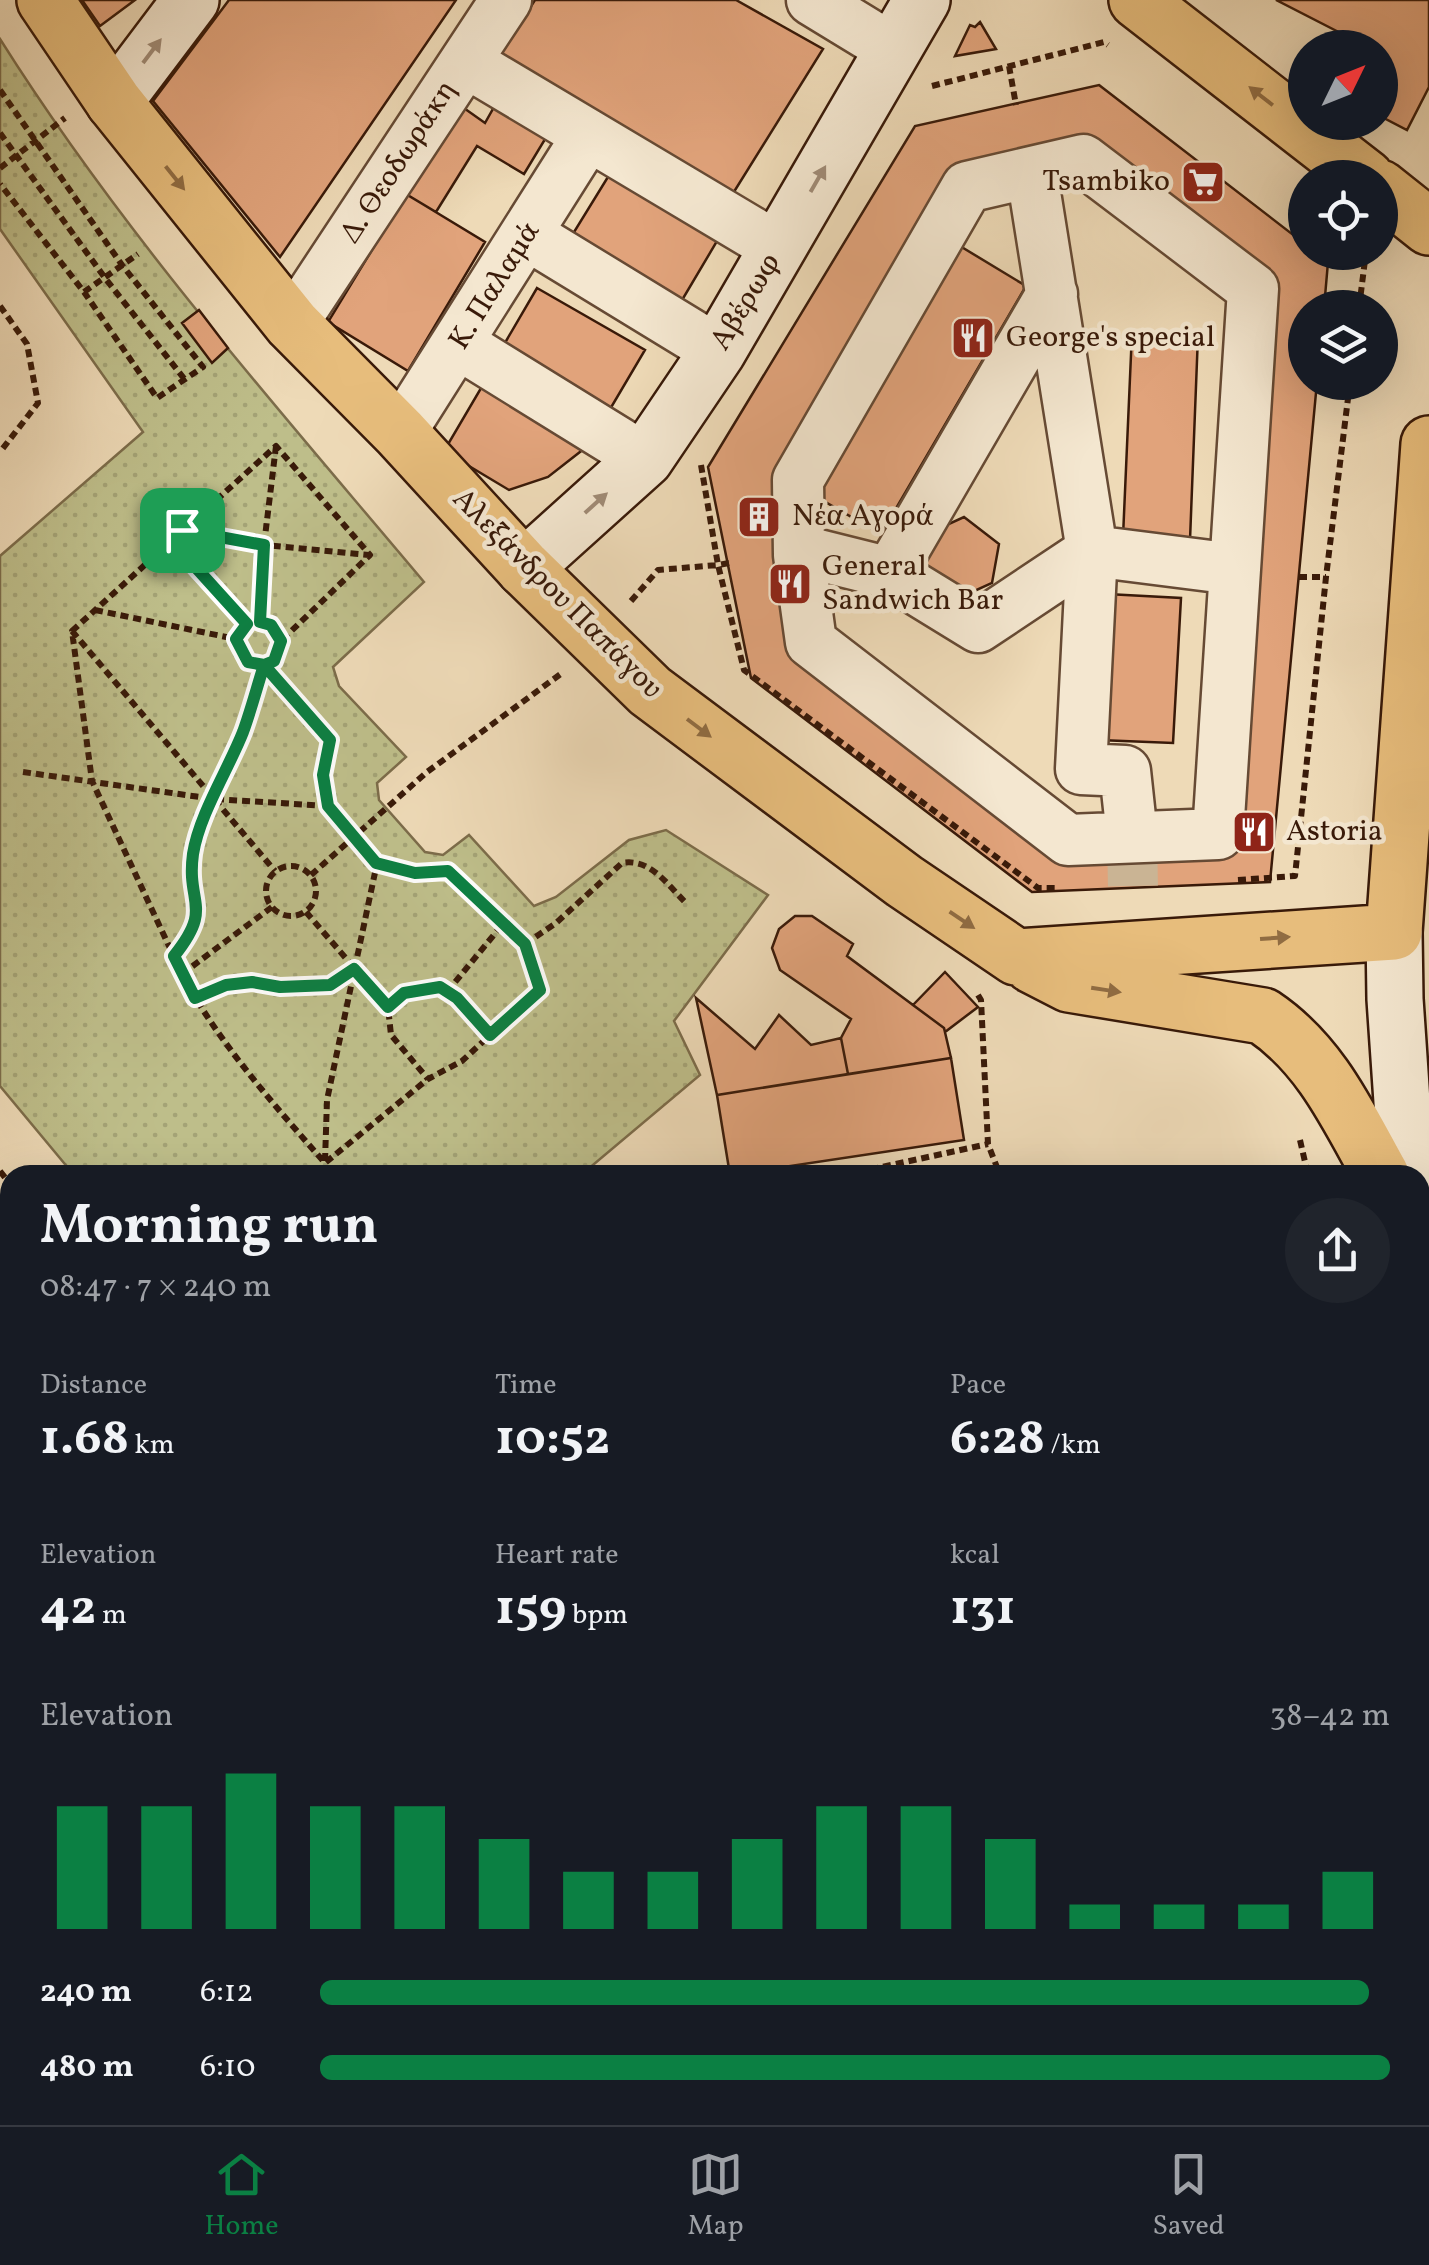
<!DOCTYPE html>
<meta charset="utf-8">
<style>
body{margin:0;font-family:Vollkorn,serif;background:#20242c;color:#f1f3f6;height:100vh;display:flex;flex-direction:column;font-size:38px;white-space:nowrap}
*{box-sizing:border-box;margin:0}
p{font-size:32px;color:#9ea1a6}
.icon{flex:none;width:55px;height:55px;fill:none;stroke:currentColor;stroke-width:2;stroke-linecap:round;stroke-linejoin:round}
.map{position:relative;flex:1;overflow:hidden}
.sheet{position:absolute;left:0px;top:1165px;width:1430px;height:960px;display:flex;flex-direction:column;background:#171b24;border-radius:30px 30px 0 0;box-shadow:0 10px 40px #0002}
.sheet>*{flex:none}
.needle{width:65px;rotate:47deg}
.controls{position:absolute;left:1288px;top:30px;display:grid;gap:20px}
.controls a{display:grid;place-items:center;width:110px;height:110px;border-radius:50%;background:#171b24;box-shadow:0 10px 40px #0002;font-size:50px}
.pin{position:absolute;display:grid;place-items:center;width:85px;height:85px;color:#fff;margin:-42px;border-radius:20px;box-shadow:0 5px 15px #0006}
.round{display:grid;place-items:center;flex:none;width:105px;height:105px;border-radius:52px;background:#20242c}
.summary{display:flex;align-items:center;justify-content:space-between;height:170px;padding:0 40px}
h1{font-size:55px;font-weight:700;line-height:75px}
.figures{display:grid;grid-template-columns:repeat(3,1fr);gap:15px;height:170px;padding:10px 40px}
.figures div{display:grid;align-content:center}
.figures b{font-size:50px;font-weight:700}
.figures small{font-size:28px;font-weight:400}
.figures p{font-size:28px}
.chart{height:280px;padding:20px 40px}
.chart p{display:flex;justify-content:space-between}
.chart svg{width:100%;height:180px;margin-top:10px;stroke:#0b8043;stroke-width:6}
ul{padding:0 40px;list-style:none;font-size:32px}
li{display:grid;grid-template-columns:160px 120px 1fr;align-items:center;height:75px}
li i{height:25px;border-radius:12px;background:#0b8043}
.tabs{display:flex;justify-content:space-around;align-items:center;height:140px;border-top:2px solid #363941;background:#171b24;font-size:28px;color:#9ea1a6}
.tabs a{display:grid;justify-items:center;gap:5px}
.tabs .selected{color:#0b8043}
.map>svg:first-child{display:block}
</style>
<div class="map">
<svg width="1429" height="2125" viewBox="0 0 1429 2125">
<defs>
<pattern id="green-dots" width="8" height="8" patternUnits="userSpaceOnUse" patternTransform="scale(2.5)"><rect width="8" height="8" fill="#bebe8a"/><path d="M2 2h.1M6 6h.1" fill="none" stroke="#a4a376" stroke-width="1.8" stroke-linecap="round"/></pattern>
</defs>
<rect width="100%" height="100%" fill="#eedab7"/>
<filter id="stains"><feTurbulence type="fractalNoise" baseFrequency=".002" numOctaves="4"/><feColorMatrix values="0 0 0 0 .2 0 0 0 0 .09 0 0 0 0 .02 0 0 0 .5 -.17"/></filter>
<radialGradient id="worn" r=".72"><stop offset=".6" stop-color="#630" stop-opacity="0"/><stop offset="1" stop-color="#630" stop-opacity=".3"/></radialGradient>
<path fill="url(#green-dots)" stroke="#7c6c4a" stroke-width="2.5" d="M0 39C122 233 277 407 424 582L333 667 339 686 406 757 377 783 379 800 425 852 443 855 469 835 534 906 556 897 629 840 666 830 768 895 674 1021 700 1075 581 1175H74L0 1086V556L143 432 0 229Z
M10 1561V2038L0 2044V1570Z
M123 2115H467L454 2125H107Z"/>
<path fill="#e1a37b" stroke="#391a09" stroke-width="2.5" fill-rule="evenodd" d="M82 0H135L100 26Z
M229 0H456L280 257 153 101Z
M535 0H736L823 49 732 195 497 59Z
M1276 0H1429V87L1407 130 1380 116V48H1355L1358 42Z
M980 22 996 49 955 56 970 25 975 27Z
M1099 85 1305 244V252H1316L1328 262 1324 308H1305V382H1317L1270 882 1032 892 751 678 708 467 915 126ZM1083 160 1253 289 1218 834 1068 840 811 642 798 480 967 187Z
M498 100 550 131 524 174 477 146 436 212 406 194 461 106 485 123Z
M611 172 720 236 675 312 566 245Z
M406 194 485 242 408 371 328 322Z
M955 243 1026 286 881 534 808 492Z
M537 288 645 350 606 416 499 353Z
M199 310 228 348 212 363 182 323Z
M1132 332 1198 335 1190 540 1123 537Z
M484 383 585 448 548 477 509 490 444 451Z
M964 517 999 544 992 583 959 598 922 568 929 533Z
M1107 594 1181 598 1173 743 1099 740Z
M795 916H812L853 944 847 956 944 1028 951 1058 848 1074 841 1038 851 1019 780 970 772 948 779 929Z
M945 972 978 1007 945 1032 944 1028 913 1005Z
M696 998 755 1049 779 1015 811 1045 841 1038 848 1074 717 1095Z
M951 1058 964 1140 730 1175 717 1095Z
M10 1401V1505L0 1514V1409Z
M10 2057V2115H88L77 2125H0V2066Z
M479 2115H588L576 2125H466Z
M679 2115H862L852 2125H673L670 2123Z"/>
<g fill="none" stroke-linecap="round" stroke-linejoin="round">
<path stroke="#cab494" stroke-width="50" stroke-dasharray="50 25" stroke-linecap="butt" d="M1132 836 1133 888"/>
<defs>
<path id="lane" d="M1016 2115 1024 2125"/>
<path id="street" d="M812 0 894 50
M466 62 778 248
M1083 160 1253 289 1218 834 1068 840 811 642 799 555 798 480 967 187Z
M1032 174 1092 551 1234 569
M528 235 718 351
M292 324 506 0
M459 344 645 459
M400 433 587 137
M1092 551 1081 769 1125 771 1132 836
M799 555 810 553 890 573 978 627 1092 551
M890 573 1052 294
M0 1536 10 1528
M940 2125 953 2115"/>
<path id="secondary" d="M114 102 191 0
M524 568 645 459 718 351 922 0
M1394 932 1395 999 1407 1175
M1420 1334 1429 1433
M1420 1968 1429 1960
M1242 2125 1257 2115"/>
<path id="primary" d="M45 0 114 102 292 324 400 433 524 568 650 691 904 881 1016 957 1394 932 1429 444
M1137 0 1366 178
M1380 188 1429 227
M1032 965 1069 984 1263 1016C1321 1055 1348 1116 1381 1175"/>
</defs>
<use href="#lane" stroke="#664a34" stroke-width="30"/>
<use href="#street" stroke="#664a34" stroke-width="55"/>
<use href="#secondary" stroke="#391a09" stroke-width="60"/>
<use href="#primary" stroke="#391a09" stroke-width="60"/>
<path stroke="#391a09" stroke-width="6" stroke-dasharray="8 5" stroke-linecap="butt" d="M1009 66 1016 105
M932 86 1104 42 1108 45
M0 90 122 265 203 367 157 398 84 292 0 184
M0 133 105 278 186 381
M0 168 65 118
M84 292 138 254
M0 306 27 344 38 403 0 452
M1359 308 1366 252
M183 531 264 545 369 555
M171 541 247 624 236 639 249 663 264 665 331 740 323 775 328 806 377 863 415 873 448 871 525 944 539 990 462 1061 428 1079 325 1163C275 1106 217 1041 182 974L92 781 72 631 276 446 370 555 281 641
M729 563 718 565 744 670 1038 888H1056
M1299 577H1326
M631 601 658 570 718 565 701 465
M95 610 236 639
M260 622 264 545 276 446
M72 631 275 871
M23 772 214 799 328 806
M266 891a25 25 0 1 1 50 0a25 25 0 1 1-50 0Z
M311 875 427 772 562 673
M1238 880 1295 876 1326 577 1350 382
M306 912 388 1007 391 1035 428 1079
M525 944 556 923 622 863C650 858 667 884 685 902
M174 956C214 906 186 905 193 854 199 812 228 772 243 732 251 710 257 687 264 665L275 661 281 641 271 625 260 622 247 624
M182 974 272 907
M447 992 502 925
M978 995 981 1000 988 1144 1000 1175
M195 998 226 985 252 981 280 987 330 985 354 969
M388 1007 404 993 440 987 457 998 490 1035
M1300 1140 1308 1175
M325 1161 327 1100 377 863
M0 1171 10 1184
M845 1175 988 1144
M1147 2125 1192 2117"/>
<use href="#lane" stroke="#f4e7d0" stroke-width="25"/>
<use href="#street" stroke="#f4e7d0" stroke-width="50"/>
<use href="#secondary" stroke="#f4e7d0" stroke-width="55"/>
<use href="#primary" stroke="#e7bd7c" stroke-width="55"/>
</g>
<defs><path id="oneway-solid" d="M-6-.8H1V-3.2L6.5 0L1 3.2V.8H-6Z" transform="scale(2.5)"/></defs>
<g fill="#a08b76">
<use href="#oneway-solid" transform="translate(152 51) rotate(-53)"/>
<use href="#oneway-solid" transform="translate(818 179) rotate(-60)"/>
<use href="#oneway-solid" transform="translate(596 503) rotate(-42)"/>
</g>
<g fill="#906c42">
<use href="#oneway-solid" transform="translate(1261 96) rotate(-142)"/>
<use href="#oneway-solid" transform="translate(175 178) rotate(51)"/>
<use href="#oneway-solid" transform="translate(699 728) rotate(37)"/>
<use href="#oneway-solid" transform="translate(962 920) rotate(34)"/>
<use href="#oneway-solid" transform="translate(1275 938) rotate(-4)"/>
<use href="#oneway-solid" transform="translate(1106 990) rotate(9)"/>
</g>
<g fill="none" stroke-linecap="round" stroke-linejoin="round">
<defs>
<path id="route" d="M182 530 171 540 247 624 236 639 248 662 264 665C257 687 251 710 243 732 228 770 199 815 193 854 186 905 214 906 174 956L195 998 226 985 252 982 280 987 330 985 354 969 388 1007 404 993 440 987 457 998 490 1035 540 990 525 944 448 871 415 873 376 863 328 806 323 775 330 740 264 665 274 661 281 641 271 625 260 622 264 545 182 530"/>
</defs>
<use href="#route" stroke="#fff" stroke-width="20"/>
<use href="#route" stroke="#0b8043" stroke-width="12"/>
</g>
<defs>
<symbol id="supermarket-square" viewBox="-11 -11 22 22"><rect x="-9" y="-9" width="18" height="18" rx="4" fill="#8f2418" stroke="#f4e7d0"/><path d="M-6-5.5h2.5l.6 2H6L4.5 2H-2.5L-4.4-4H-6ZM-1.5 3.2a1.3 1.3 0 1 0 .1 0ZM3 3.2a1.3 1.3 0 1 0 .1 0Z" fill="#fff"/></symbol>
<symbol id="restaurant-square" viewBox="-11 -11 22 22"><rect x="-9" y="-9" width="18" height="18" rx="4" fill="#8f2418" stroke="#f4e7d0"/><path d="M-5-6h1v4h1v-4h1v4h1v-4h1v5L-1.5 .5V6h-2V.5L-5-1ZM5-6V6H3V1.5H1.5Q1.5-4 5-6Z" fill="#fff"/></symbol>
<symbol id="building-square" viewBox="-11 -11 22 22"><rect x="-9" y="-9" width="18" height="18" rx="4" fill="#8f2418" stroke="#f4e7d0"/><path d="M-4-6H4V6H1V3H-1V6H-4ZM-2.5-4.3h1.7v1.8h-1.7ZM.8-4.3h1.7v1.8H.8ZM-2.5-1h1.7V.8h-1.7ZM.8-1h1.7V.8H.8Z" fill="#fff"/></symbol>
</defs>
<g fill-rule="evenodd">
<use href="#supermarket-square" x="1178" y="157" width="50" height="50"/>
<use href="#restaurant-square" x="948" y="313" width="50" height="50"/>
<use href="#building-square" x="734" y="492" width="50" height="50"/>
<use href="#restaurant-square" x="765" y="559" width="50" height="50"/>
<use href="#restaurant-square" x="1229" y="807" width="50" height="50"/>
</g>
<g text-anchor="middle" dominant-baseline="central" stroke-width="9" stroke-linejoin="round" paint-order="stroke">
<g font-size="30" fill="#391a09" stroke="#f4e7d0">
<text transform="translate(399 162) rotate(-57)">Δ. Θεοδωράκη</text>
<text transform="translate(495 286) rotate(-58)">Κ. Παλαμά</text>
<text transform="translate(746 302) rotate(-59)">Αβέρωφ</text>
<text transform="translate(557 594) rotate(45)">Αλεξάνδρου Παπάγου</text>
</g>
<g font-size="30" fill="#391a09" stroke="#f4e7d0" text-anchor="start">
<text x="1170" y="182" text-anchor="end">Tsambiko</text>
<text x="1006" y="338">George's special</text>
<text x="792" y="517">Νέα Αγορά</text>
<text x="822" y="567">General<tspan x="822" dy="34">Sandwich Bar</tspan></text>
<text x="1286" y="832">Astoria</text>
</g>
</g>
<rect width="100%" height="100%" filter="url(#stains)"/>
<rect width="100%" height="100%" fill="url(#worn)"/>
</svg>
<div class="controls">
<a><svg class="needle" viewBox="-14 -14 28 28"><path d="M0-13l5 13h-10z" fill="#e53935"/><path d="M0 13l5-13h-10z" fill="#9ea1a6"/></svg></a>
<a><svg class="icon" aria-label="locate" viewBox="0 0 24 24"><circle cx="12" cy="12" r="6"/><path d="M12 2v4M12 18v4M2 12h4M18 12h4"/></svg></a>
<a><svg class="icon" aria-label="layers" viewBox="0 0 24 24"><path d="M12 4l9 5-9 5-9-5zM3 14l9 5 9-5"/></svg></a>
</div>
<div class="pin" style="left:182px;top:530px;background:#1e9e55"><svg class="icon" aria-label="arrive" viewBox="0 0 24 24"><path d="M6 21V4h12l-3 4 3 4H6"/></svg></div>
<section class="sheet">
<div class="summary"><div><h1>Morning run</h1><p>08:47 · 7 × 240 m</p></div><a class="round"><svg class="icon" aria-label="share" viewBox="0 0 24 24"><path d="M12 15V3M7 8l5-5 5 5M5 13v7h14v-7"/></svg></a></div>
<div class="figures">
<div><p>Distance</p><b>1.68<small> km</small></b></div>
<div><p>Time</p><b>10:52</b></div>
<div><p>Pace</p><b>6:28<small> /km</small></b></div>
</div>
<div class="figures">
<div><p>Elevation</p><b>42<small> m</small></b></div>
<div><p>Heart rate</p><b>159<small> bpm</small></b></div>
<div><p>kcal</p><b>131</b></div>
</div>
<div class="chart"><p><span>Elevation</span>38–42 m</p>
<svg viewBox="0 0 160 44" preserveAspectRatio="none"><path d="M5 44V14M15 44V14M25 44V6M35 44V14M45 44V14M55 44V22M65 44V30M75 44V30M85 44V22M95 44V14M105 44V14M115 44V22M125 44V38M135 44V38M145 44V38M155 44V30"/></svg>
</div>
<ul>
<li><b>240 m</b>6:12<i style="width:98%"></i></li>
<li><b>480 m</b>6:10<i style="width:100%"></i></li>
</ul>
</section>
</div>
<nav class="tabs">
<a class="selected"><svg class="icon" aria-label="home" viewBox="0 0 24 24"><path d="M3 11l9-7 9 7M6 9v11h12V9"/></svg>Home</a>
<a><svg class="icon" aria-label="map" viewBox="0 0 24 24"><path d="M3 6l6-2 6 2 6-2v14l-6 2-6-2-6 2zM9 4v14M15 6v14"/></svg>Map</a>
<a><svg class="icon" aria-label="saved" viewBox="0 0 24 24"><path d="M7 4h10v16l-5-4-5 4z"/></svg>Saved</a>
</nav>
